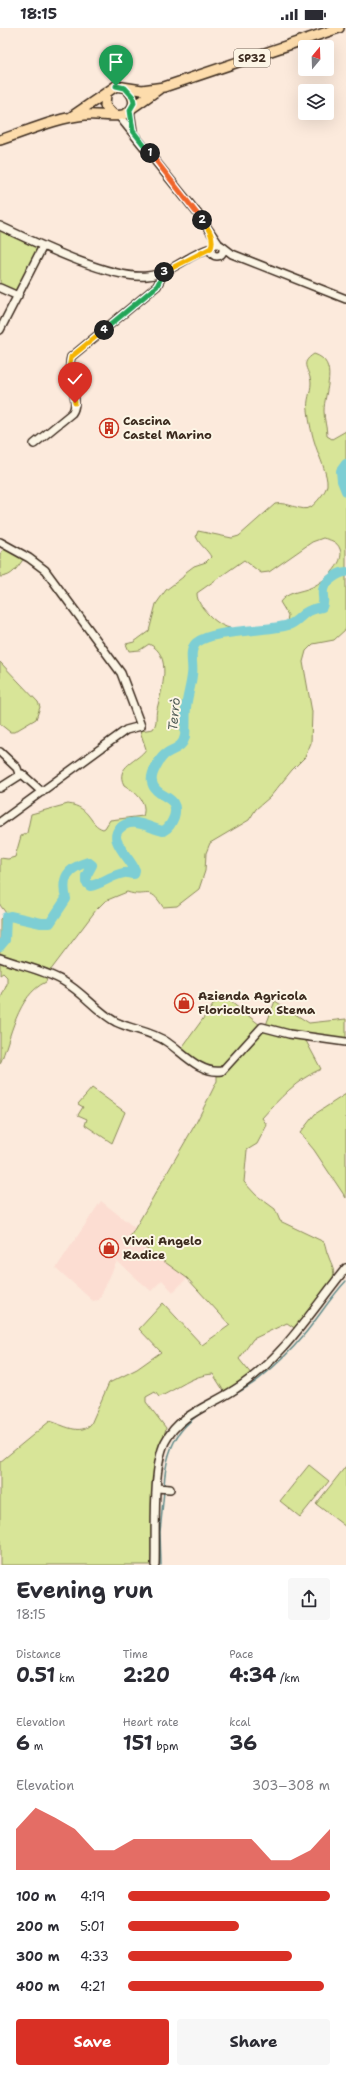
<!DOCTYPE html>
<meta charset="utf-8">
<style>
body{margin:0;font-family:"Shantell Sans",sans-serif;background:#f7f7f7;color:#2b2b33;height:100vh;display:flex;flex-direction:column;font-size:15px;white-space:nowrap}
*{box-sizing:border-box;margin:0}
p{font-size:13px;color:#7c7c81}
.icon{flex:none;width:22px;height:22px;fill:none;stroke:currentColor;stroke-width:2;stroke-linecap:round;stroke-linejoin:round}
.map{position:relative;height:1537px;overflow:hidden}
.side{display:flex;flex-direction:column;background:#fff;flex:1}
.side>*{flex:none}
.needle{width:26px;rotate:19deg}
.controls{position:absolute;left:298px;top:12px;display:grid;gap:8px}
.controls a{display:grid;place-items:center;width:36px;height:36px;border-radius:4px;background:#fff;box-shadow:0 4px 16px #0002;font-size:20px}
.pin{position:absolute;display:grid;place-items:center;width:34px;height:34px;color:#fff;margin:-41px -17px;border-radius:50% 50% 50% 0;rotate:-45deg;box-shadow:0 0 4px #0007}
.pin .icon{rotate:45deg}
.km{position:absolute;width:20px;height:20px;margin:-10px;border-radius:50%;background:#222;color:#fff;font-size:11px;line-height:20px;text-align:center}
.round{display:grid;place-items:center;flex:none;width:42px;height:42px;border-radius:4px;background:#f7f7f7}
.summary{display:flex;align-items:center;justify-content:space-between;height:68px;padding:0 16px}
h1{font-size:22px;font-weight:700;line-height:30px}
.figures{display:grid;grid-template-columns:repeat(3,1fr);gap:6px;height:68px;padding:4px 16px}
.figures div{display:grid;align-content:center}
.figures b{font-size:20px;font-weight:700}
.figures small{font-size:11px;font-weight:400}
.figures p{font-size:11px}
.chart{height:112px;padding:8px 16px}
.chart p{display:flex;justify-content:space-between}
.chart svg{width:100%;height:72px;margin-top:4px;fill:#d93025;opacity:.7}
.button{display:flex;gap:8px;margin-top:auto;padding:8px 16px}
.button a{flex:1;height:46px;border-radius:4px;background:#d93025;color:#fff;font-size:16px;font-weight:700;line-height:46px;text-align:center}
.button a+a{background:#f7f7f7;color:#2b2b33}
ul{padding:0 16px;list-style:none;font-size:13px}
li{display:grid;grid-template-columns:64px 48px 1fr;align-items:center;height:30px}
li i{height:10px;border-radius:5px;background:#d93025}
.status{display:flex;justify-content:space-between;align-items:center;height:28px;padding:0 20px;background:#fff;direction:ltr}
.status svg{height:11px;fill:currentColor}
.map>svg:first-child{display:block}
</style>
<div class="status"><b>18:15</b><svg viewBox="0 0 49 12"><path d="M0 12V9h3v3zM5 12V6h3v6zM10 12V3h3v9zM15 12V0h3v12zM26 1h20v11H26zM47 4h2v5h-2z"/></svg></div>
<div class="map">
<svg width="346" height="1537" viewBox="0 0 346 1537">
<rect width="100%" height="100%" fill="#fceadc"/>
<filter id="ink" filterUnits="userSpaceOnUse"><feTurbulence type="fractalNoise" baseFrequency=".025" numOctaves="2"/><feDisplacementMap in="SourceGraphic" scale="8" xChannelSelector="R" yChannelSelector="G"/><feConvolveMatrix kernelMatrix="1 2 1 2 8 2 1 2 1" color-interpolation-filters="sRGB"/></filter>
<g filter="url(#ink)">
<path fill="#fcddd2" d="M101 1173 135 1200 130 1209 187 1250 173 1264 162 1252 151 1263 117 1233 99 1272 93 1273 56 1240Z"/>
<path fill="#d8e598" stroke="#8a885b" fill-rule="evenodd" d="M0 201 38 220 15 268 0 262Z
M314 326C340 334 324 364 324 383 324 392 327 400 327 408L332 411 346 403V601L334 612 313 616 306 623 303 634 312 684 311 715 305 729 292 742 270 769 256 781 249 792 210 815 206 825 205 843 199 861 177 878 163 879C149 856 147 871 127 864L105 873 96 882 50 943 0 927V891L6 885 0 877V830L8 831 15 829 21 808 27 805 31 786 68 776C91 779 89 797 103 801L105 800 110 792 143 788C148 773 135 764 124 757 114 738 139 733 146 721L140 703 153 701C158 694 155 689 157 681 162 661 173 627 149 616L140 622 129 623 126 616 134 614 149 603 156 576 166 562 183 549 186 544 194 538 206 534 211 529C208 522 199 517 196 508L198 503 232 510 239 508 275 476C287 473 303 485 311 479 316 475 326 464 327 457 328 447 319 428 316 419 312 407 309 394 308 382 306 373 311 364 311 355 310 341 298 336 314 326ZM323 510C330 512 337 513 340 521 346 536 322 555 310 560 300 564 287 564 280 574L288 587 287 594C257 599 232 612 208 586 202 579 197 574 197 565L244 532 261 545 269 544 312 514Z
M6 518 25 529C18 538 13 549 0 549V526Z
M0 634 38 674 40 679 36 691 14 704H10L0 696Z
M0 933 47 950 46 954C17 967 11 1010 0 1036V972L7 956V949L3 945 0 947Z
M221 966 260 997C244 1009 235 1035 215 1042L199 1035 181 1021Z
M275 973 309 995 346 991V1013L290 1003 266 997Z
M262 1002 305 1011 321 1041C296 1052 280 1070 262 1090L267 1097 257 1116 247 1122 244 1154 256 1167 275 1181 280 1193 324 1214C326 1219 326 1223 328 1227 332 1239 336 1240 332 1254L296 1301 287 1295 253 1311 239 1331 252 1347 225 1365 213 1346C192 1347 178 1361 159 1369L155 1364 146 1369V1374L166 1400 163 1412 153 1537H0V1434L50 1393C63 1397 80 1408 91 1396L109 1355 137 1341 161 1324 139 1301 163 1275 202 1317 230 1297 187 1250 130 1209 196 1095 217 1053V1047L224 1045Z
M92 1060 125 1084 112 1115 85 1097 87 1091 78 1087 83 1079 78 1076Z
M346 1066V1170L314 1122 300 1105 315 1086Z
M309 1437 329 1453 300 1489 280 1473Z
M346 1438V1499L316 1476Z"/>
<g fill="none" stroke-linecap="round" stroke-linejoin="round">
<path stroke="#638c8b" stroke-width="1.5" d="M164 1458C165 1439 169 1418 181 1403 200 1378 236 1370 259 1351 275 1338 290 1324 303 1308 318 1290 330 1270 346 1253
M161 1537 160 1504 164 1463"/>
<path stroke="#7dced4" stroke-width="10" d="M346 436 341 443 342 453 346 463
M0 918 5 912 6 889 10 888 41 895H50L66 871C61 850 67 840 88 834L92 837 86 848V854L90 858C102 856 111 847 124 845 127 844 130 846 134 846L135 842C130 831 121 824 117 813 115 808 116 805 119 801 132 787 149 800 163 803 169 800 171 796 174 789 181 766 155 771 152 754 150 746 160 729 167 725 175 720 183 719 185 708 186 698 185 689 186 680 187 669 191 658 192 647 194 637 188 623 196 615 213 601 265 604 288 597 294 596 300 589 305 585 310 582 317 580 322 579 325 572 322 569 323 562 324 554 339 544 346 544"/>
<defs>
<path id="minor" d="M130 83 133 103
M119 88 198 186 218 215
M0 198C34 214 111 252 147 248 172 246 188 226 211 220
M211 222a6 6 0 1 1 12 0a6 6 0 1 1-12 0Z
M223 219 232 226 346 271
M0 260 18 268
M0 302 43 218
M34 416 72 385C81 373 66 345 71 329L157 258 164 244
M0 514 29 530 45 542 121 645 141 698 126 702 0 794
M0 724 17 740 19 746
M0 760 22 746 42 764
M0 930C21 938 44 942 63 953 83 964 97 984 116 994 133 1002 151 1003 167 1014 183 1025 200 1046 222 1043L262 999 289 1006 346 1014
M157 1460 170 1461
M155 1537C156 1506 152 1440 165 1414 179 1386 210 1378 234 1362 282 1332 311 1283 346 1240"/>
<path id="major" d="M106 66 105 78 114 87
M132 80 159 61
M71 89 116 58 142 62 164 59 339 0
M0 112C28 103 56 90 85 87 97 85 119 91 127 85 138 78 134 66 125 60"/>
</defs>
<use href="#minor" stroke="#3b2a1e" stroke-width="10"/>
<use href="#major" stroke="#3b2a1e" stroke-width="12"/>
<use href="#minor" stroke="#fcf5e5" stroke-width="7"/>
<use href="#major" stroke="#fddcac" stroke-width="9"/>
</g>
</g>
<g fill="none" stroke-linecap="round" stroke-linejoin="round" filter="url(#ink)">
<defs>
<path id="split-1" d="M116 58 125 60 133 69 134 75 130 82 133 103 150 125"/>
<path id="split-2" d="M150 125 202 192"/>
<path id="split-3" d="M164 244 211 220C215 209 208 200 202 192"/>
<path id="split-4" d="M104 302 157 258 164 244"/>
<path id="split-5" d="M75 375 69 341 71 329 104 302"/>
</defs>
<use href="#split-1" stroke="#fff" stroke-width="8"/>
<use href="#split-2" stroke="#fff" stroke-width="8"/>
<use href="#split-3" stroke="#fff" stroke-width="8"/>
<use href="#split-4" stroke="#fff" stroke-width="8"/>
<use href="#split-5" stroke="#fff" stroke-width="8"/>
<use href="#split-1" stroke="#22a559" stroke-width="5"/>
<use href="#split-2" stroke="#f0652b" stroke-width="5"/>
<use href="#split-3" stroke="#f5b400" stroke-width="5"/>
<use href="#split-4" stroke="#22a559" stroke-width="5"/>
<use href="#split-5" stroke="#f5b400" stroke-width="5"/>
</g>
<defs>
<symbol id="building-ring" viewBox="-11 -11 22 22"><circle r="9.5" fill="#fcf5e5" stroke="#c8321e" stroke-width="1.5"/><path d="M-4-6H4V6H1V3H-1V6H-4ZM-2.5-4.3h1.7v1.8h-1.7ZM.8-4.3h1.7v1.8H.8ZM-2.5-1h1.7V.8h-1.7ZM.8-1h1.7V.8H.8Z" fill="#c8321e"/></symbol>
<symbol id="shop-ring" viewBox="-11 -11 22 22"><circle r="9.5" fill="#fcf5e5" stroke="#c8321e" stroke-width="1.5"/><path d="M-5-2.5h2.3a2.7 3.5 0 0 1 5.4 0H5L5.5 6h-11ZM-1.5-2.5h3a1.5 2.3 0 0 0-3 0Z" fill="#c8321e"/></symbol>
</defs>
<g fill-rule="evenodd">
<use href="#building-ring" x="98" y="389" width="22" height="22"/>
<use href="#shop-ring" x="173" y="964" width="22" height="22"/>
<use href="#shop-ring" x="98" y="1209" width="22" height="22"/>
</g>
<g text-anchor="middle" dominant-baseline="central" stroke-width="4" stroke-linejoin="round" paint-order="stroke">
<rect fill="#fcf5e5" stroke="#75675a" stroke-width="1" x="234" y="21" width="36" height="18" rx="3"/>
<g font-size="11" font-weight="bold" fill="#3b2a1e">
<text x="252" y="30">SP32</text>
</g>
<g font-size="12" font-weight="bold" fill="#3b2a1e" stroke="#fcf5e5" text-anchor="start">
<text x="123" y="393">Cascina<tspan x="123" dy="14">Castel Marino</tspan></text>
<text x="198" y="968">Azienda Agricola<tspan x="198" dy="14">Floricoltura Stema</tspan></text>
<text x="123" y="1213">Vivai Angelo<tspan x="123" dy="14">Radice</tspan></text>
</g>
<g font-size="13" font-style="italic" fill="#4f5b55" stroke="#fcf5e5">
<text transform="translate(174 686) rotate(-85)">Terrò</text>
</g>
</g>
</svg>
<div class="controls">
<a><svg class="needle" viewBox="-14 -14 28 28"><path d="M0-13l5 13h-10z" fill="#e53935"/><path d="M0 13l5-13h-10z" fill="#7c7c81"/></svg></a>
<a><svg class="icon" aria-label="layers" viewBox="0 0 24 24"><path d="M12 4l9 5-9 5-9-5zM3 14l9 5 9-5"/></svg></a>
</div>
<div class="pin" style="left:116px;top:58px;background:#1e9e55"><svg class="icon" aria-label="arrive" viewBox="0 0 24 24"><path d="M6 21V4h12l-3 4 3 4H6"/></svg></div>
<div class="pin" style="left:75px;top:375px;background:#d93025"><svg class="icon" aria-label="check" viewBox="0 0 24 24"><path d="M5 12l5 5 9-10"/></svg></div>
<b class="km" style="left:150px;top:125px">1</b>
<b class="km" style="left:202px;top:192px">2</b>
<b class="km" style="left:164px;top:244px">3</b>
<b class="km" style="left:104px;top:302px">4</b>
</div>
<section class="side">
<div class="summary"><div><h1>Evening run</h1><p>18:15</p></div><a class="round"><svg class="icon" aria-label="share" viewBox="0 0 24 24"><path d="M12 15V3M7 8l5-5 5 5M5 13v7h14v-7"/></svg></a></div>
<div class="figures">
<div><p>Distance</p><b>0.51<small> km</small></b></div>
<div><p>Time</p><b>2:20</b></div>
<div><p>Pace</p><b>4:34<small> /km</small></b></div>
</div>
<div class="figures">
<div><p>Elevation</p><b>6<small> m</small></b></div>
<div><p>Heart rate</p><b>151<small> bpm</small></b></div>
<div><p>kcal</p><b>36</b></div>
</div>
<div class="chart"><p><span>Elevation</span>303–308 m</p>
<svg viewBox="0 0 160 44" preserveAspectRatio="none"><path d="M0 44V19L10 6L20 12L30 19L40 32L50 32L60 25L70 25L80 25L90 25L100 25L110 25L120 25L130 38L140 38L150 32L160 19V44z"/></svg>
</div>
<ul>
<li><b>100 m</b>4:19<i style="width:100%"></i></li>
<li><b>200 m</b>5:01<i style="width:55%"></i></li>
<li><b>300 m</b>4:33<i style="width:81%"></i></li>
<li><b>400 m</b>4:21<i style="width:97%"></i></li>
</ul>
<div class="button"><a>Save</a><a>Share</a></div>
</section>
